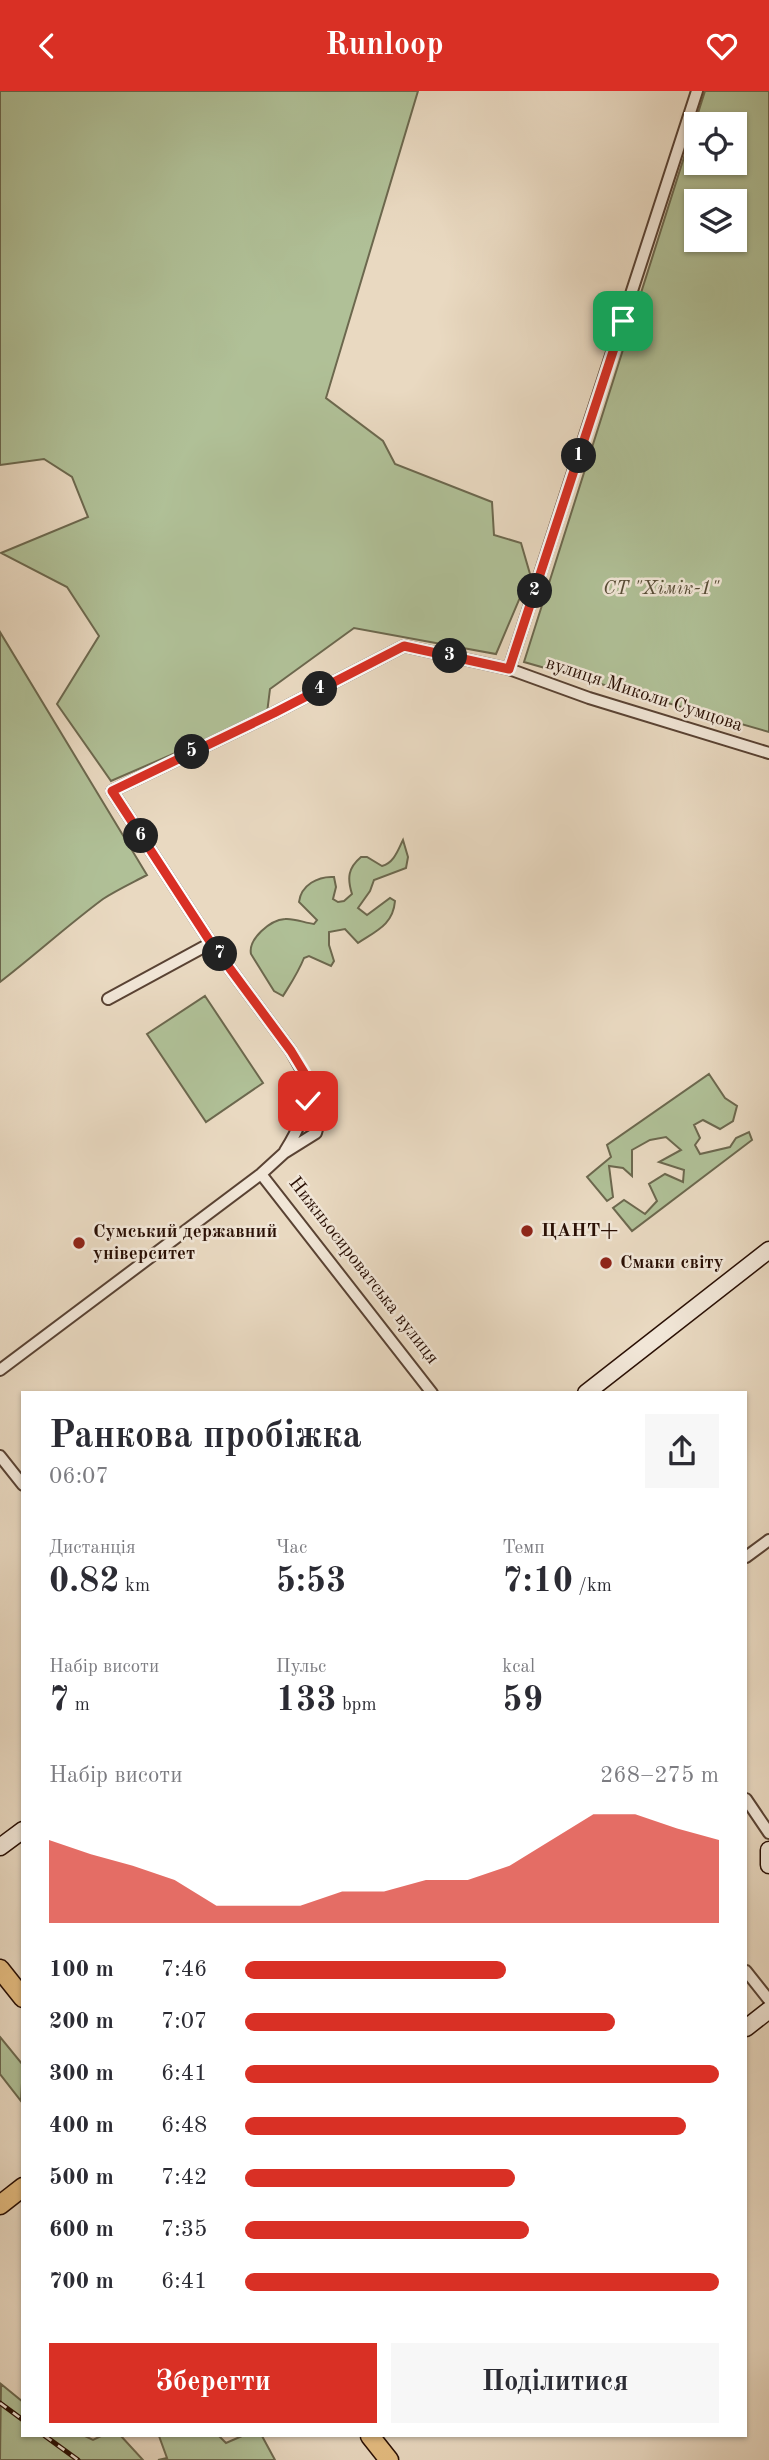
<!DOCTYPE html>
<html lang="uk">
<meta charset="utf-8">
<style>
body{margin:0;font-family:"Old Standard TT",serif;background:#f7f7f7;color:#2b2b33;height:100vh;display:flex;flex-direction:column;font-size:26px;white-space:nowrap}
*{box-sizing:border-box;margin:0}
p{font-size:23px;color:#7c7c81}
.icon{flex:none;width:38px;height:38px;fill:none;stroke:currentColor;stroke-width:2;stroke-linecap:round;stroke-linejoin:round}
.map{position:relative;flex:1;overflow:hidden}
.side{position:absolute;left:21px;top:1300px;width:726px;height:1046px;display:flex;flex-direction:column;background:#fff;border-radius:0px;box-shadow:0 2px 5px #0004}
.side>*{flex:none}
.buttons{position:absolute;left:684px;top:21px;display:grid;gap:14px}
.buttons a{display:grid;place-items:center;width:63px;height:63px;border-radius:0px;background:#fff;box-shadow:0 2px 5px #0004;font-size:35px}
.pin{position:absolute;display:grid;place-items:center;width:60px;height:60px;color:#fff;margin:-30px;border-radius:14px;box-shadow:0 4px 10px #0006}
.km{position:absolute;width:35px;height:35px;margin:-18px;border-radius:50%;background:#222;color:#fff;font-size:19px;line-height:35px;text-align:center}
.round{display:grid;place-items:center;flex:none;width:74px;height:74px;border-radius:0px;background:#f7f7f7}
.summary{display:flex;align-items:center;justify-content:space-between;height:119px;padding:0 28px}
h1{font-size:38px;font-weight:700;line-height:52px}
.metrics{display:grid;grid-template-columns:repeat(3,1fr);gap:10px;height:119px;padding:7px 28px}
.metrics div{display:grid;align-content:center}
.metrics b{font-size:35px;font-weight:700}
.metrics small{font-size:19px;font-weight:400}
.metrics p{font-size:19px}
.chart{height:196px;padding:14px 28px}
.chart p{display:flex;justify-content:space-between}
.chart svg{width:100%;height:126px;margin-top:7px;fill:#d93025;opacity:.7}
.cta{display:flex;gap:14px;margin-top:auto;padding:14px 28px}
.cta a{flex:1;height:80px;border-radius:0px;background:#d93025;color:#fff;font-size:28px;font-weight:700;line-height:80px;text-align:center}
.cta a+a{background:#f7f7f7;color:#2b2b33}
ul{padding:0 28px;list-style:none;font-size:23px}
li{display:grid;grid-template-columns:112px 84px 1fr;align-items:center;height:52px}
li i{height:18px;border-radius:9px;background:#d93025}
header{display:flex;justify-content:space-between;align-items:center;height:91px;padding:0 28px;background:#d93025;color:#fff;font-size:32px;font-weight:700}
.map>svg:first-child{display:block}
</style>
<header><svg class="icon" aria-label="back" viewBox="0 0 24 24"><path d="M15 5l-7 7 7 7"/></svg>Runloop<svg class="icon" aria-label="heart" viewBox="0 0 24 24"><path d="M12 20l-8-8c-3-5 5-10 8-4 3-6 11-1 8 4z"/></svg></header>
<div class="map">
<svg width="769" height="2369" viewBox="0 0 769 2369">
<rect width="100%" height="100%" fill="#e9d9c1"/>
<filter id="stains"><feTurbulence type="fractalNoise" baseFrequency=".00286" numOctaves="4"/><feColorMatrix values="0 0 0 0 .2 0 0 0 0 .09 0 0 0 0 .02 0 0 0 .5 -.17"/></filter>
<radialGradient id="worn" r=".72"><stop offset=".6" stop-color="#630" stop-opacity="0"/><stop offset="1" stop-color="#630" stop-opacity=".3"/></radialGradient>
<path fill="#b0c097" stroke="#6c684e" stroke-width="2" fill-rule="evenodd" d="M0 0H418L326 307 383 350 395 373 492 411 494 444 521 452 530 483 496 563 354 537 270 598 267 622 111 690 57 613 99 545 67 496 1 462 88 426 72 386 44 368 0 374Z
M705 0H769V641L524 571ZM696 33H735V72H696ZM696 110H735V149H696Z
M0 541 147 784C132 792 117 799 103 808 68 834 35 864 0 891Z
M403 749 408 766 406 777 374 789 370 800 358 817 367 824 390 807 395 810C393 834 376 840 358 852L345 838 329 841V854L334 870 331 875 309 865 304 867C298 882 291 892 283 905L274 900 251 863C248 848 270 829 285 828 294 827 305 832 314 833L317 829 299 811C301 794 318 785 334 786L336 796 333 808 338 811 344 810 352 803C347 787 348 777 361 766H367L382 775C394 772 398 759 403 749Z
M205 905 263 992 206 1031 147 943Z
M709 983 725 1007 737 1015 733 1030 720 1038 703 1029 694 1034 700 1047 695 1054 700 1063 730 1056 736 1047 749 1041 752 1049 632 1140 613 1117 624 1109 645 1123 657 1110 649 1093 665 1083 683 1091 684 1079 659 1071 681 1059 666 1046 650 1049 632 1059V1085L623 1077 609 1075 613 1106 607 1110 587 1086 611 1066 607 1054Z
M0 1946 23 1974 21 2010 0 1983Z
M1 2293 23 2311V2345H85L93 2349 101 2345H121L143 2369H0Z
M159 2345H219L226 2352 242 2345H262L275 2369H158L167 2367Z"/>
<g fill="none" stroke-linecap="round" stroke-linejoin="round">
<defs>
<path id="street" d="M509 578 697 0
M108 908 211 852
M285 1060C298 1040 307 1017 310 994
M261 1083 432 1302
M0 1279 261 1083 284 1062 316 1042 321 1024 319 1010 291 960 211 852 112 700 274 622 404 555 509 578 589 607 769 662
M0 1365 23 1394
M746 1466 769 1449
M746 1708 769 1742
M746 1880 769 1909"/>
<path id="secondary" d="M586 1302 769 1159
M0 1756 23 1739
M769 1759V1774
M746 1937 769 1919"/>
<path id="primary" d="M0 1878 23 1907
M0 2114 23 2096
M370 2345 389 2369"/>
</defs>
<use href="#street" stroke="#594233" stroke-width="14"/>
<use href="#secondary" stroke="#290f04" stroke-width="19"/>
<use href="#primary" stroke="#290f04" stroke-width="21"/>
<use href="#street" stroke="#f1e6d7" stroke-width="10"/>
<use href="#secondary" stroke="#f1e6d7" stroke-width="16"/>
<use href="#primary" stroke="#e4bc80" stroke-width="18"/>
<defs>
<path id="rail" d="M0 2312 23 2329
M45 2345 78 2369"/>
</defs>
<use href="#rail" stroke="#290f04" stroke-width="5"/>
<use href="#rail" stroke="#f1e6d7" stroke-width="2.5" stroke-dasharray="8" stroke-linecap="butt"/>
</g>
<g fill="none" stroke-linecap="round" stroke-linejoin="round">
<defs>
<path id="route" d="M308 1010 311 993 291 960 211 852 112 700 274 622 404 555 509 578 623 230"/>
</defs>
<use href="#route" stroke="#fff" stroke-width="14"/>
<use href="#route" stroke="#d93025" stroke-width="9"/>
</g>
<g fill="#8f2418" stroke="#f1e6d7" stroke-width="2.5">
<circle cx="527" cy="1140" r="7"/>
<circle cx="79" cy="1152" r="7"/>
<circle cx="606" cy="1172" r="7"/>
</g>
<g text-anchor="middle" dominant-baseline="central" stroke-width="5" stroke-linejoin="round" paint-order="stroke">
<g font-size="19" font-style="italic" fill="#584d37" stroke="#f1e6d7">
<text x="661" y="498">СТ "Хімік-1"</text>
</g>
<g font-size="19" fill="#290f04" stroke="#f1e6d7">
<text transform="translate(644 604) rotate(18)">вулиця Миколи Сумцова</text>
<text transform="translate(363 1180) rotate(52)">Нижньосироватська вулиця</text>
</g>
<g font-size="19" font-weight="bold" fill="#290f04" stroke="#f1e6d7" text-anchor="start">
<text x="541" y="1140">ЦАНТ+</text>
<text x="93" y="1141">Сумський державний<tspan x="93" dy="22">університет</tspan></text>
<text x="620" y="1172">Смаки світу</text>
</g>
</g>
<rect width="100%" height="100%" filter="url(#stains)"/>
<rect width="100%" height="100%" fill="url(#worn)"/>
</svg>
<div class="buttons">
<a><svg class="icon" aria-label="locate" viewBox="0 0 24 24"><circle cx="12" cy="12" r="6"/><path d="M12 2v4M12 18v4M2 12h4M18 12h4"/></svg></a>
<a><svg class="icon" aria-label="layers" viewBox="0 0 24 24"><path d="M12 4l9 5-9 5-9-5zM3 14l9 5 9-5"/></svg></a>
</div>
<div class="pin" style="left:623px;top:230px;background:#1e9e55"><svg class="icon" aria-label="arrive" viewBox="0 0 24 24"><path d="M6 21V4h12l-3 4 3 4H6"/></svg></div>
<div class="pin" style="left:308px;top:1010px;background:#d93025"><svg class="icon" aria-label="check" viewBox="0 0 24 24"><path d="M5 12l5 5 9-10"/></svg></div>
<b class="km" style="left:579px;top:365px">1</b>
<b class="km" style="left:535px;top:500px">2</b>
<b class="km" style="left:450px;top:565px">3</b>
<b class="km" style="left:320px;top:598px">4</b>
<b class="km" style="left:192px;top:661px">5</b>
<b class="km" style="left:141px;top:745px">6</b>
<b class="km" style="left:220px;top:863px">7</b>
<section class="side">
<div class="summary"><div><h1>Ранкова пробіжка</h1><p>06:07</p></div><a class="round"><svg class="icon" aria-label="share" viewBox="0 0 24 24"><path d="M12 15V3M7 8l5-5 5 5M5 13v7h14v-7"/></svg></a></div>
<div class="metrics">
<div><p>Дистанція</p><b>0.82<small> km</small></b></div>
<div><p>Час</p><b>5:53</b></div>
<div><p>Темп</p><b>7:10<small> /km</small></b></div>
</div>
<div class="metrics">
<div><p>Набір висоти</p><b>7<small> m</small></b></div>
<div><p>Пульс</p><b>133<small> bpm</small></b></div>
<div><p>kcal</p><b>59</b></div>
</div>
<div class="chart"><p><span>Набір висоти</span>268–275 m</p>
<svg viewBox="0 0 160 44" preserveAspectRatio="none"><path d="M0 44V15L10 20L20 24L30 29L40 38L50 38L60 38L70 33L80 33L90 29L100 29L110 24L120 15L130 6L140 6L150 11L160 15V44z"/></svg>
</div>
<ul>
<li><b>100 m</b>7:46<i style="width:55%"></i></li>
<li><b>200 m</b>7:07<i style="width:78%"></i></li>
<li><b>300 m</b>6:41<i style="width:100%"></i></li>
<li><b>400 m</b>6:48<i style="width:93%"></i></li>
<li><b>500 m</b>7:42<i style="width:57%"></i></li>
<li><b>600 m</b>7:35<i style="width:60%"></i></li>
<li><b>700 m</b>6:41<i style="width:100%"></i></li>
</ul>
<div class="cta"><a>Зберегти</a><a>Поділитися</a></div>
</section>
</div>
